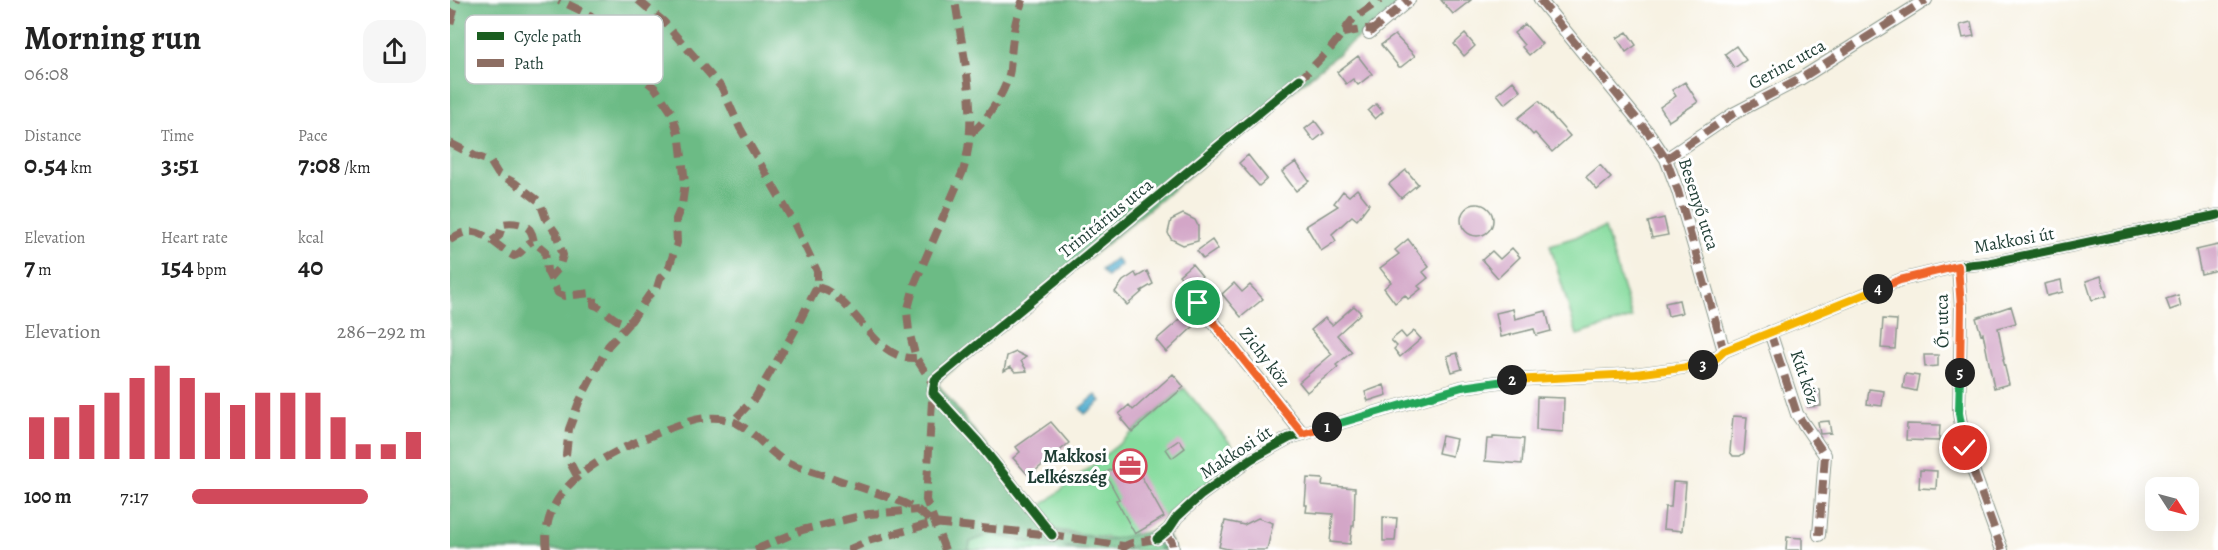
<!DOCTYPE html>
<meta charset="utf-8">
<style>
body{margin:0;font-family:Alegreya,serif;background:#f6f6f6;color:#222;height:100vh;display:flex;flex-direction:column;font-size:22px;white-space:nowrap}
*{box-sizing:border-box;margin:0}
p{font-size:20px;color:#767676}
.icon{flex:none;width:33px;height:33px;fill:none;stroke:currentColor;stroke-width:2;stroke-linecap:round;stroke-linejoin:round}
.map{position:relative;flex:1;overflow:hidden}
.panel{display:flex;flex-direction:column;background:#fff;width:450px}
.panel>*{flex:none}
.needle{width:39px;rotate:126deg}
.buttons{position:absolute;left:1695px;top:477px;display:grid;gap:12px}
.buttons a{display:grid;place-items:center;width:54px;height:54px;border-radius:12px;background:#fff;box-shadow:0 6px 24px #0002;font-size:30px}
.pin{position:absolute;display:grid;place-items:center;width:51px;height:51px;color:#fff;margin:-26px;border:3px solid #fff;border-radius:50%;box-shadow:0 2px 6px #0007}
.km{position:absolute;width:30px;height:30px;margin:-15px;border-radius:50%;background:#222;color:#fff;font-size:16px;line-height:30px;text-align:center}
.round{display:grid;place-items:center;flex:none;width:63px;height:63px;border-radius:18px;background:#f6f6f6}
.headline{display:flex;align-items:center;justify-content:space-between;height:102px;padding:0 24px}
h1{font-size:33px;font-weight:700;line-height:45px}
.stats{display:grid;grid-template-columns:repeat(3,1fr);gap:9px;height:102px;padding:6px 24px}
.stats div{display:grid;align-content:center}
.stats b{font-size:26px;font-weight:700}
.stats small{font-size:16px;font-weight:400}
.stats p{font-size:16px}
.chart{height:168px;padding:12px 24px}
.chart p{display:flex;justify-content:space-between}
.chart svg{width:100%;height:108px;margin-top:6px;stroke:#d1495b;stroke-width:6}
ul{padding:0 24px;list-style:none;font-size:20px}
li{display:grid;grid-template-columns:96px 72px 1fr;align-items:center;height:45px}
li i{height:15px;border-radius:8px;background:#d1495b}
main{display:flex;flex:1;min-height:0}
.map>svg:first-child{display:block}
</style>
<main>
<section class="panel">
<div class="headline"><div><h1>Morning run</h1><p>06:08</p></div><a class="round"><svg class="icon" aria-label="share" viewBox="0 0 24 24"><path d="M12 15V3M7 8l5-5 5 5M5 13v7h14v-7"/></svg></a></div>
<div class="stats">
<div><p>Distance</p><b>0.54<small> km</small></b></div>
<div><p>Time</p><b>3:51</b></div>
<div><p>Pace</p><b>7:08<small> /km</small></b></div>
</div>
<div class="stats">
<div><p>Elevation</p><b>7<small> m</small></b></div>
<div><p>Heart rate</p><b>154<small> bpm</small></b></div>
<div><p>kcal</p><b>40</b></div>
</div>
<div class="chart"><p><span>Elevation</span>286–292 m</p>
<svg viewBox="0 0 160 44" preserveAspectRatio="none"><path d="M5 44V27M15 44V27M25 44V22M35 44V17M45 44V11M55 44V6M65 44V11M75 44V17M85 44V22M95 44V17M105 44V17M115 44V17M125 44V27M135 44V38M145 44V38M155 44V33"/></svg>
</div>
<ul>
<li><b>100 m</b>7:17<i style="width:75%"></i></li>
</ul>
</section>
<div class="map">
<svg width="1768" height="550" viewBox="0 0 1768 550">
<rect width="100%" height="100%" fill="#fff"/>
<filter id="ink" filterUnits="userSpaceOnUse"><feTurbulence type="fractalNoise" baseFrequency=".0167" numOctaves="2"/><feDisplacementMap in="SourceGraphic" scale="12" xChannelSelector="R" yChannelSelector="G"/><feConvolveMatrix kernelMatrix="1 2 1 2 8 2 1 2 1" color-interpolation-filters="sRGB"/></filter>
<filter id="wash" filterUnits="userSpaceOnUse"><feTurbulence type="fractalNoise" baseFrequency=".008" numOctaves="4" result="noise"/><feDisplacementMap in="SourceGraphic" scale="24" xChannelSelector="R" yChannelSelector="G"/><feGaussianBlur stdDeviation="1.35" result="paint"/><feColorMatrix in="noise" values="0 0 0 0 0 0 0 0 0 0 0 0 0 0 0 0 0 1.4 0 .05"/><feComposite in="paint" operator="in"/></filter>
<g filter="url(#wash)">
<rect width="100%" height="100%" fill="#f7f2e3"/>
<path fill="#86db9e" stroke="#528c69" stroke-width="1.5" d="M1155 228 1182 318 1127 335 1100 245Z
M734 388 791 456 725 510 672 540 601 529 586 510 670 443Z
M541 534 574 541 639 550H519L520 542Z
M701 542 706 543 712 550H671Z"/>
<path fill="#6cbb85" stroke="#467c5c" stroke-width="1.5" d="M0 0H957L916 31 487 383 602 531 658 540 714 528 724 550H712L706 543 701 542 671 550H639L574 541 541 534 520 542 519 550H0Z"/>
<path fill="#51adcf" stroke="#387582" stroke-width="1.5" d="M666 258 671 265 657 277 651 270Z
M646 395 651 401 635 414 630 408Z"/>
<g id="blocks">
<path fill="#d3a6c7" d="M991 0H1021L1003 14Z
M1521 22 1524 36 1513 38 1510 25Z
M1075 24 1092 44 1079 55 1072 47 1074 45 1064 33Z
M1177 32 1186 45 1176 52 1167 38Z
M1015 34 1025 46 1014 56 1004 44Z
M945 35 965 56 951 67H949L931 45Z
M1286 46 1296 60 1284 68 1275 54Z
M908 56 922 74 908 85 903 79 896 84 887 72Z
M1063 81 1071 91 1055 104 1047 94Z
M1235 82 1248 102 1219 121 1210 107 1226 96 1222 90Z
M1089 101 1120 136 1102 152 1085 133 1083 135 1068 118Z
M926 104 933 112 925 119 918 111Z
M865 121 874 133 864 141 855 129Z
M798 155 817 179 809 186 789 163Z
M846 162 859 181 846 191 832 172Z
M1150 165 1161 178 1147 190 1136 177Z
M956 170 968 184 951 198 939 184Z
M907 189 919 204 907 220 902 216 882 234 886 241 871 251 856 226 888 206 884 203 893 191 899 196Z
M1011 220a16 16 0 1 1 32 0a16 16 0 1 1-32 0Z
M733 214 745 220 748 226V241L733 245 721 239 718 233 721 220Z
M1214 218 1218 235 1202 238 1198 222Z
M958 239 979 267 973 272 978 278 968 286 971 289 958 299 955 295 945 303 934 288 941 282 930 268 949 254 945 250Z
M762 240 768 249 753 259 747 251Z
M1768 245V270L1751 274 1746 250Z
M1062 248 1070 257 1048 278 1032 260 1042 251 1050 259Z
M742 264 752 276 740 287 729 275Z
M697 271 703 284 691 291 692 292 677 305 665 292 673 281 685 273 687 277Z
M1651 276 1657 296 1642 300 1636 281Z
M1611 280 1613 292 1597 296 1594 284Z
M784 283 792 292 800 285 813 299 791 317 772 294Z
M1728 295 1731 306 1720 310 1716 299Z
M1229 300 1232 313 1218 316 1215 303Z
M904 306 911 313 887 335 902 352 886 365 888 367 857 392 849 382 882 354 861 330 875 318 882 325Z
M1561 306 1566 323 1548 328 1554 359H1553L1559 384 1544 388 1533 333 1531 334 1526 318Z
M1063 309 1065 319 1096 311 1101 331 1086 335 1084 329 1051 337 1046 313Z
M735 315 744 326 716 352 706 340Z
M1433 319 1447 320 1445 349 1431 348Z
M964 331 971 339 950 357 944 349 947 346 941 340 951 332 956 338Z
M566 352 576 357 571 361 577 371 565 372 561 367 554 371 557 356Z
M1007 353 1012 369 1002 372 997 356Z
M1474 355H1488V366L1475 367Z
M723 374 734 387 682 432 671 419 673 418 669 414 679 405 683 410Z
M1455 374 1469 376 1466 391 1453 388Z
M934 385 937 395 918 401 915 392Z
M1419 389 1434 391 1432 406 1417 404Z
M1358 390H1370L1371 406 1358 407Z
M1087 397 1114 398 1113 432 1086 430Z
M1283 416 1297 417 1294 453 1290 456H1283L1280 452Z
M1379 421 1381 433 1370 434 1368 422Z
M601 422 619 443 579 476 563 458 570 452 566 447Z
M1457 424 1490 425 1489 441 1456 440Z
M992 436 1006 439 1002 456 988 453Z
M1043 437 1074 439 1072 464 1035 461 1037 439H1043Z
M729 440 735 448 722 458 716 449Z
M681 458 714 517 685 534 666 500 669 499 655 473Z
M1470 470 1487 471 1486 489 1469 488Z
M857 478 873 479 872 485 905 488 904 526H902L900 544 880 542 883 514 856 512 857 505H855Z
M1223 482 1236 483 1232 531 1213 529 1215 507H1221Z
M933 517 947 518 945 541H933Z
M808 518 823 523 817 550H782L769 547 775 521 794 525Z
M1337 537 1352 538V550H1336Z"/>
</g>
</g>
<g filter="url(#ink)">
<use href="#blocks" fill-opacity="0" stroke="#8b988c" stroke-width="1.5"/>
<g fill="none" stroke-linecap="round" stroke-linejoin="round">
<defs>
<path id="minor" d="M1090 0 1200 135 1216 159 1228 191 1274 351
M919 33 959 0
M1216 159 1283 114 1350 79 1476 0
M1508 266 1511 307 1509 413 1515 448 1552 550
M748 303 853 434
M1320 332 1347 414 1375 455 1369 535
M715 533 722 542 723 550
M602 535 528 442 483 393 485 380 850 79
M707 539 719 529 727 517 751 495 801 459 839 438 1012 387 1063 380 1186 374 1260 364 1274 351 1450 280 1508 266 1539 263 1768 215"/>
</defs>
<use href="#minor" stroke="#8b988c" stroke-width="14"/>
<use href="#minor" stroke="#fff" stroke-width="12"/>
<path stroke="#8d6e63" stroke-width="8" stroke-dasharray="15 8" stroke-linecap="butt" d="M188 0 213 21 272 88 290 128 343 221 367 271V287L344 332 305 398 283 421
M1090 0 1200 135 1216 159 1228 191 1274 351
M0 24 7 0
M893 33 916 29 923 30
M919 33 959 0
M848 82 881 48 903 19 930 0
M521 133C536 123 558 88 560 69 562 46 563 22 573 0
M0 143 25 156 40 161 48 174 65 183 90 202 96 219 106 233 113 255 109 268 100 278
M1216 159 1283 114 1350 79 1476 0
M0 240C4 238 8 234 13 233 33 226 48 249 64 256 75 252 74 244 83 241
M42 241 49 236 53 224C61 222 78 224 81 232 83 235 83 239 84 242L95 251 97 271 108 293 114 296 141 293 144 297V305C158 309 166 327 181 321L199 295 207 288 210 278 218 270 227 243 226 219 232 205 235 183 230 140 222 113 205 88 167 57 159 47 146 21 140 15 109 0
M1508 266 1511 307 1509 413 1515 448 1552 550
M367 287C407 297 422 361 466 358
M1320 332 1347 414 1375 455 1369 535
M127 476 116 455 119 429 129 402 158 346 179 323
M715 533 722 542 723 550
M97 550C88 487 154 455 203 435 223 427 246 416 269 418 298 421 311 446 333 460 344 466 356 469 368 473 397 483 426 492 454 503L468 510 483 523
M305 550 352 530 419 514 468 510
M398 550 418 541 483 523 602 535 674 546
M495 550 476 500 483 384 466 358 459 331 457 312 465 283 513 171C530 116 513 56 505 0
M671 550C682 537 697 544 709 537"/>
<defs>
<path id="cycleway" d="M602 535 528 442 483 393 485 380 850 79
M707 539 719 529 727 517 751 495 801 459 839 438 1012 387 1063 380 1186 374 1260 364 1274 351 1450 280 1508 266 1539 263 1768 215"/>
</defs>
<use href="#cycleway" stroke="#fff" stroke-width="13"/>
<use href="#cycleway" stroke="#1b5e20" stroke-width="9"/>
</g>
</g>
<g fill="none" stroke-linecap="round" stroke-linejoin="round" filter="url(#ink)">
<defs>
<path id="split-1" d="M748 303 853 434 877 427"/>
<path id="split-2" d="M877 427 1012 387 1062 380"/>
<path id="split-3" d="M1062 380 1186 374 1253 365"/>
<path id="split-4" d="M1253 365 1260 364 1274 351 1428 289"/>
<path id="split-5" d="M1428 289 1450 280 1508 266 1511 307 1510 373"/>
<path id="split-6" d="M1510 373 1509 413 1515 448"/>
</defs>
<use href="#split-1" stroke="#fff" stroke-width="12"/>
<use href="#split-2" stroke="#fff" stroke-width="12"/>
<use href="#split-3" stroke="#fff" stroke-width="12"/>
<use href="#split-4" stroke="#fff" stroke-width="12"/>
<use href="#split-5" stroke="#fff" stroke-width="12"/>
<use href="#split-6" stroke="#fff" stroke-width="12"/>
<use href="#split-1" stroke="#f0652b" stroke-width="8"/>
<use href="#split-2" stroke="#22a559" stroke-width="8"/>
<use href="#split-3" stroke="#f5b400" stroke-width="8"/>
<use href="#split-4" stroke="#f5b400" stroke-width="8"/>
<use href="#split-5" stroke="#f0652b" stroke-width="8"/>
<use href="#split-6" stroke="#22a559" stroke-width="8"/>
</g>
<defs>
<symbol id="office-ring" viewBox="-11 -11 22 22"><circle r="9.5" fill="#fff" stroke="#d1495b" stroke-width="1.5"/><path d="M-6-3h4V-5.5h4V-3h4V5H-6ZM-1-4.5V-3h2v-1.5ZM-6 0V1H6V0Z" fill="#d1495b"/></symbol>
</defs>
<g fill-rule="evenodd">
<use href="#office-ring" x="661" y="447" width="38" height="38"/>
</g>
<g text-anchor="middle" dominant-baseline="central" stroke-width="6" stroke-linejoin="round" paint-order="stroke">
<g font-size="18" fill="#1f3d34" stroke="#fff">
<text transform="translate(1337 64) rotate(-29)">Gerinc utca</text>
<text transform="translate(1249 204) rotate(72)">Besenyő utca</text>
<text transform="translate(656 218) rotate(-39)">Trinitárius utca</text>
<text transform="translate(1564 240) rotate(-10)">Makkosi út</text>
<text transform="translate(1492 321) rotate(-91)">Őr utca</text>
<text transform="translate(815 357) rotate(52)">Zichy köz</text>
<text transform="translate(1355 377) rotate(71)">Kút köz</text>
<text transform="translate(786 452) rotate(-33)">Makkosi út</text>
</g>
<g font-size="18" font-weight="bold" fill="#1f3d34" stroke="#fff" text-anchor="end">
<text x="657" y="456">Makkosi<tspan x="657" dy="21">Lelkészség</tspan></text>
</g>
</g>
<rect x="15" y="15" width="198" height="69" rx="9" fill="#fff" stroke="#bcc5c2" stroke-width="1.5"/>
<rect x="27" y="32" width="27" height="8" fill="#1b5e20"/>
<rect x="27" y="59" width="27" height="8" fill="#8d6e63"/>
<g font-size="16" fill="#1f3d34">
<text x="64" y="42">Cycle path</text>
<text x="64" y="69">Path</text>
</g>
</svg>
<div class="buttons">
<a><svg class="needle" viewBox="-14 -14 28 28"><path d="M0-13l5 13h-10z" fill="#e53935"/><path d="M0 13l5-13h-10z" fill="#767676"/></svg></a>
</div>
<div class="pin" style="left:748px;top:303px;background:#1e9e55"><svg class="icon" aria-label="arrive" viewBox="0 0 24 24"><path d="M6 21V4h12l-3 4 3 4H6"/></svg></div>
<div class="pin" style="left:1515px;top:448px;background:#d93025"><svg class="icon" aria-label="check" viewBox="0 0 24 24"><path d="M5 12l5 5 9-10"/></svg></div>
<b class="km" style="left:877px;top:427px">1</b>
<b class="km" style="left:1062px;top:380px">2</b>
<b class="km" style="left:1253px;top:365px">3</b>
<b class="km" style="left:1428px;top:289px">4</b>
<b class="km" style="left:1510px;top:373px">5</b>
</div>
</main>
